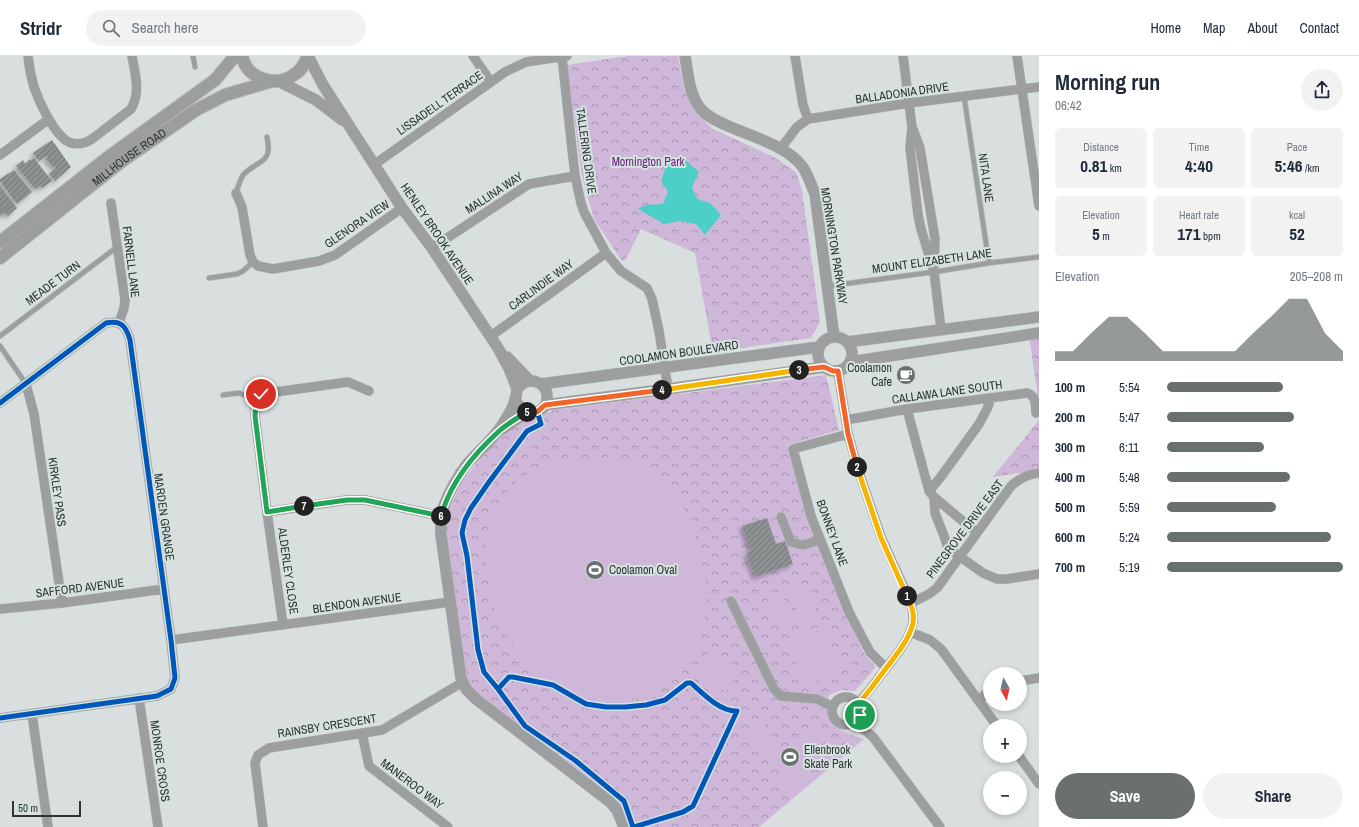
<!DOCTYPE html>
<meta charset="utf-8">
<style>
body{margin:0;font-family:"Archivo Narrow",sans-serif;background:#f2f2f3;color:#1f2937;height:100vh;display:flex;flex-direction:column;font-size:15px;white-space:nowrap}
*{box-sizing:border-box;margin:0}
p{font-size:13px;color:#747a83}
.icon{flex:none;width:22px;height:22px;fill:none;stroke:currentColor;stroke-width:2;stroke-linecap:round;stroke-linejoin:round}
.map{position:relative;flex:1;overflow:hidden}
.details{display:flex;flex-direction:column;background:#fff;width:320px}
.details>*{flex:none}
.needle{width:26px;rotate:172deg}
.tools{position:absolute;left:983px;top:611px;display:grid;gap:8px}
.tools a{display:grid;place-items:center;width:44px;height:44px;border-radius:50%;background:#fff;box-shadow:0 2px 6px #0003;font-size:20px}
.scale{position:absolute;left:12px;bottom:10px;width:69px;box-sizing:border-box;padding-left:4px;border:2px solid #2e3333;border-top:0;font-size:11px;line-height:14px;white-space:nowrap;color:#2e3333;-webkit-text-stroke:3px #d5e2e0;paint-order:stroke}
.pin{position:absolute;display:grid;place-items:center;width:34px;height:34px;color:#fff;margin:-17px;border:2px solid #fff;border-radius:50%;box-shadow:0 1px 4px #0007}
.km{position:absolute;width:20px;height:20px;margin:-10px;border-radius:50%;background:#222;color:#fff;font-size:11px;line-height:20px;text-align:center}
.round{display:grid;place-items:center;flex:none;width:42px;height:42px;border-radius:21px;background:#f2f2f3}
.summary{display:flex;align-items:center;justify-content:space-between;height:68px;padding:0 16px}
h1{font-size:22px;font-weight:700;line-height:30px}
.metrics{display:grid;grid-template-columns:repeat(3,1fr);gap:6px;height:68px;padding:4px 16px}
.metrics div{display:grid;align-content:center;border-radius:6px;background:#f2f2f3;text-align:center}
.metrics b{font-size:17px;font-weight:700}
.metrics small{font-size:11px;font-weight:400}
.metrics p{font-size:11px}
.chart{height:112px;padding:8px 16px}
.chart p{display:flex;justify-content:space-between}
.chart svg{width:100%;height:72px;margin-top:4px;fill:#6a6f6f;opacity:.7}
.action{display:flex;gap:8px;margin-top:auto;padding:8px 16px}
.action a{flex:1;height:46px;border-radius:24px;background:#6a6f6f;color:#fff;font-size:16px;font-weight:700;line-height:46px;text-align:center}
.action a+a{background:#f2f2f3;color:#1f2937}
ul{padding:0 16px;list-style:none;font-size:13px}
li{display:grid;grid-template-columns:64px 48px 1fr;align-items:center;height:30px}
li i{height:10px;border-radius:5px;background:#6a6f6f}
header{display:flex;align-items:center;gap:24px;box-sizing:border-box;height:56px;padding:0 20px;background:#fff;border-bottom:1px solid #e0e1e3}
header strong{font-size:19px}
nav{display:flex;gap:22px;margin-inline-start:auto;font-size:14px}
.search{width:280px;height:36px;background:#f2f2f3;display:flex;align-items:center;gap:10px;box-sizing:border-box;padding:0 14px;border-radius:22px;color:#747a83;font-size:15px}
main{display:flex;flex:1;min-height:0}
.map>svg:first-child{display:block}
</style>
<header>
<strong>Stridr</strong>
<div class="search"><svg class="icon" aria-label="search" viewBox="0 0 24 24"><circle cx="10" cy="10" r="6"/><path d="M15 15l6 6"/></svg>Search here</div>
<nav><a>Home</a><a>Map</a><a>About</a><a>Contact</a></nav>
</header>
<main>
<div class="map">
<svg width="1039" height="771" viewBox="0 0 1039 771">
<defs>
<pattern id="park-crowns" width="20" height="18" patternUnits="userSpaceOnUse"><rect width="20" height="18" fill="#cfb7da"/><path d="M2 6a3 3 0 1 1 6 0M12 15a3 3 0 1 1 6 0" fill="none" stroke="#a895b1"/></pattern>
<pattern id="building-hatch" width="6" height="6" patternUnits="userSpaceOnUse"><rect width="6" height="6" fill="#8d9191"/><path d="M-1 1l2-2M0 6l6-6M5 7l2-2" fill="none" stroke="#747777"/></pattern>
<filter id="shadow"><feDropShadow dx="-3" dy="3" stdDeviation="2" flood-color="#0004"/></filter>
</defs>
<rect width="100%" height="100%" fill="#d8dfde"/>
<path fill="url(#park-crowns)" d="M627 0H678L684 32 696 57 713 73 774 101 796 116 802 134 820 266 811 282 713 296 695 197 641 173 626 203 622 205 594 163 582 121 567 9Z
M1039 279V348L1029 280Z
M826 319 839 374 788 389 808 459 844 554 864 597 876 611 855 635 842 634 829 639C828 644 826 650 827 654 829 672 849 678 864 683L759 771H629L628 767 618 747 472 634 464 621 446 483V460L462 426 501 377 520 367 554 354Z
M1039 364V414L993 421Z"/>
<path fill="#cfb7da" d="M596 401C612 402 633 403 647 411 657 416 665 429 672 438 678 445 685 454 689 462 694 472 697 484 699 494 702 506 705 519 706 531 707 560 703 597 681 618 663 636 634 646 609 646 597 646 581 644 569 638 542 626 512 595 500 568 495 558 493 546 490 536 482 499 482 464 509 434 515 427 523 420 531 415 551 405 575 402 596 401Z
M804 529 818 559 803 566 789 536Z
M782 539 796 569 781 576 767 546Z
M823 569 832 588 830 589 832 594 834 593 843 612 805 630 796 611 798 610 796 605 794 606 785 587Z
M710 595 739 618 725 636 696 613Z
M762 667 769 673 764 679 779 693 800 690 815 673 826 684 801 709 811 722 794 740 774 722 785 712 749 682Z"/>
<path fill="#4ccfc6" d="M684 103 699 116 692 131 697 143 710 147 721 159 705 179 696 168 680 165 664 168 638 153 645 149 663 148 668 136 661 125 668 104Z"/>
<path fill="url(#building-hatch)" filter="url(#shadow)" d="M52 84 71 111 55 125 49 118 56 112 54 110 53 111 46 103 48 102 46 100 39 105 33 97Z
M34 102 52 125 42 132 40 130 35 133 16 110 23 104 25 108 30 103 31 104Z
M14 114 32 136 17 148 0 125V123Z
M0 130 17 152 8 160 5 157 0 160Z
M767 462 776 488 785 485 793 508 755 521 746 497 751 495 742 470Z"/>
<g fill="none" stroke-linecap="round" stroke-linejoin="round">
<defs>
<path id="service" d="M193 0 195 11
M964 40 989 207
M236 137C238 131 240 124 243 119 258 103 273 109 267 81
M209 222 237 218 243 215 253 206
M828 230 934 216 989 207 1039 201
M0 280 117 191
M0 290 26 328
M223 339 239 337 258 344"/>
<path id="minor" d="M28 0C29 10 31 21 34 31 39 46 51 71 63 82 71 90 83 89 92 83L131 53C141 37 135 17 132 0
M473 0 491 26
M795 0 803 49 808 63
M903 0 912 71 910 92 918 159 921 173 934 216
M1017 0 1039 150
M562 1 575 120 581 147 584 156 606 197 621 215 647 232 652 243 659 275 668 333
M913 73 920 92 935 183 934 216 941 273
M781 92 797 71 808 63 909 47 1039 31
M0 99 49 63
M375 108 505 16 526 6 567 0
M236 137 242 151 250 199 253 206 258 210 273 213 319 205 335 199 402 152
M111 147 125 244 124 252 119 267
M432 192 529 128 575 120
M491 280 606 197
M838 315 848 378 858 413 881 481 911 547C912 553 914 560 913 566 910 583 897 598 887 611 877 624 869 636 858 647
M26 328 34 358 62 547
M0 347 106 267C121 264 126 270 130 284L171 584 175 622 171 633 157 640 0 662
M907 353 929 435 934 441 935 457 944 480 947 489 952 495 983 517 997 523H1007L1039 518
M846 364 907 353 1027 337C1037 340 1035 349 1036 357
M848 378 793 393 811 460 849 556 870 596 886 612
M929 435 940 422 979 368 987 353 989 348 988 342
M934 441 977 477
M267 456 347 444H365L441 460
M781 461 791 486 803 489 820 484
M731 545 774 633 781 640 817 643 833 651
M911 547 929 538 937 532 1011 430C1020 422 1028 418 1039 417
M0 553 62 547 164 533
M283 569 267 456 255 360 256 346 261 338 348 326 369 335
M910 576 930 584 941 593 997 670
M171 584 450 546
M1020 625 1039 622
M832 655a14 14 0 1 1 28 0a14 14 0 1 1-28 0Z
M139 642 158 771
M979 645 990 633
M32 658 48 771
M855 666 873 681 940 771
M362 677 369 710 448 771
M1019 700 1039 728
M263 771 255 707 258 699 269 692 382 674 463 626"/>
<path id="tertiary" d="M308 0 323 29 402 152 432 192 498 292 509 312 517 333
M685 0C688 17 689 38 700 52 707 61 719 66 728 70 751 80 787 90 802 110 808 118 811 129 815 138L834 281
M278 25 316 44 342 64
M818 298a17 17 0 1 1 34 0a17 17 0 1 1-34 0Z
M847 286 1039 261
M507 301 530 325
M850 306 1039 277
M541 328 819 291
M515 343C523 363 549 359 547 339 546 326 529 320 520 330 515 334 517 339 515 344 513 353 506 363 501 371 492 384 479 395 468 407 459 418 444 444 442 458 440 465 441 472 441 479L461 622 466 633 476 643 610 746 617 754 624 771
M545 349 668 333 824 311
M501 374 527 356"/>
<g id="secondary">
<path d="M242 0C247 24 277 32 295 18 302 14 305 7 308 0"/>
<path d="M0 186 111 99 215 24 235 0"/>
<path id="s1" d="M0 202 122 105 196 54 225 39 272 25"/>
</g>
</defs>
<use href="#service" stroke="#b7bcbb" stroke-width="6"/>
<use href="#minor" stroke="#b7bcbb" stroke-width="10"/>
<use href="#tertiary" stroke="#b7bcbb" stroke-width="12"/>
<use href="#secondary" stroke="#b7bcbb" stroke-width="14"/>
<use href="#service" stroke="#9d9ea0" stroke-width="4.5"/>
<use href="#minor" stroke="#9d9ea0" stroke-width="9"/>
<use href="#tertiary" stroke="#9d9ea0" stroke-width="11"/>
<use href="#secondary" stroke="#9c9e9e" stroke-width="12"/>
<defs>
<path id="cycleway" d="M0 347 106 267C121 264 126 270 130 284L171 584 175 622 171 633 157 640 0 662
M537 355 541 368 527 375 489 426 471 452 465 464 462 477 467 500 478 594 484 616 498 633 525 670 576 705 624 745 633 771
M498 633 509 621H513L553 629 586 648 606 651H625L646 649 665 644 687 627H691C703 638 721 656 737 655L693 750 683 756 634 771"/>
</defs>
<use href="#cycleway" stroke="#d5e2e0" stroke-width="8"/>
<use href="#cycleway" stroke="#0057b8" stroke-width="5"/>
</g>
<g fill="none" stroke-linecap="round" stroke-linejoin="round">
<defs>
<path id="split-1" d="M860 659V655L858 648C869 636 877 624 887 611 897 598 909 584 913 567 915 558 911 548 907 540"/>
<path id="split-2" d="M857 411 881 482 907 540"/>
<path id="split-3" d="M799 314 824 311 833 315H838L848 378 857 411"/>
<path id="split-4" d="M662 334 799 314"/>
<path id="split-5" d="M527 356H537L545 349 662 334"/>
<path id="split-6" d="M441 460C450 428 472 400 497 377 505 369 517 362 527 356"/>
<path id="split-7" d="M304 450 347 444H365L441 460"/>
<path id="split-8" d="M261 338 256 346 255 360 267 456 304 450"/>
</defs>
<use href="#split-1" stroke="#fff" stroke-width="8"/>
<use href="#split-2" stroke="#fff" stroke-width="8"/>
<use href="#split-3" stroke="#fff" stroke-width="8"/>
<use href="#split-4" stroke="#fff" stroke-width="8"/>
<use href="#split-5" stroke="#fff" stroke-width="8"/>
<use href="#split-6" stroke="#fff" stroke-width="8"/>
<use href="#split-7" stroke="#fff" stroke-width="8"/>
<use href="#split-8" stroke="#fff" stroke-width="8"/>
<use href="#split-1" stroke="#f5b400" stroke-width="5"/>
<use href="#split-2" stroke="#f5b400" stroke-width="5"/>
<use href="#split-3" stroke="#f0652b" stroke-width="5"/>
<use href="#split-4" stroke="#f5b400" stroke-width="5"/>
<use href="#split-5" stroke="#f0652b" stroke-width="5"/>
<use href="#split-6" stroke="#22a559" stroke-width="5"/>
<use href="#split-7" stroke="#22a559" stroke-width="5"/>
<use href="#split-8" stroke="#22a559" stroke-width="5"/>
</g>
<defs>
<symbol id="cafe-disc" viewBox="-11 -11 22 22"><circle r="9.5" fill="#6a6f6f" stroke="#d5e2e0"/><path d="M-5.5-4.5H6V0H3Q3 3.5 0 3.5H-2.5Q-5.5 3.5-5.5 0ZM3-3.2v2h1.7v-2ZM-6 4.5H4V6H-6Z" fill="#fff"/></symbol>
<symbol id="stadium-disc" viewBox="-11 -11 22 22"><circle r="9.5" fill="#6a6f6f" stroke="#d5e2e0"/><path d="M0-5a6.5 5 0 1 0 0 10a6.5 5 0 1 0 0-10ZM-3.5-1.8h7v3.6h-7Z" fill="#fff"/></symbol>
</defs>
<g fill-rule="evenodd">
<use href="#cafe-disc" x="895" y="308" width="22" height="22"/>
<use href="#stadium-disc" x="584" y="503" width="22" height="22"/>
<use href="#stadium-disc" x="779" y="690" width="22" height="22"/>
</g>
<g text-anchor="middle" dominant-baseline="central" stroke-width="4" stroke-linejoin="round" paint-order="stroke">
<g font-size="12" fill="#2e3333" stroke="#d5e2e0">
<text transform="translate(902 37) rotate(-8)">BALLADONIA DRIVE</text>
<text transform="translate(440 47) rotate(-35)">LISSADELL TERRACE</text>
<text transform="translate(586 95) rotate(82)">TALLERING DRIVE</text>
<text stroke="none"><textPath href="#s1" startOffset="164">MILLHOUSE ROAD</textPath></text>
<text transform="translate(986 122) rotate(82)">NITA LANE</text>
<text transform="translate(494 137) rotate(-33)">MALLINA WAY</text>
<text transform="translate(357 168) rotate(-34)">GLENORA VIEW</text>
<text transform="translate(437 178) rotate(56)">HENLEY BROOK AVENUE</text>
<text transform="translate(834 190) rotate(81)">MORNINGTON PARKWAY</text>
<text transform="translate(932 205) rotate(-8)">MOUNT ELIZABETH LANE</text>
<text transform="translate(131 206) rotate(83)">FARNELL LANE</text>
<text transform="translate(53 227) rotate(-37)">MEADE TURN</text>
<text transform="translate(541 229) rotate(-36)">CARLINDIE WAY</text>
<text transform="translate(679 297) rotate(-8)">COOLAMON BOULEVARD</text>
<text transform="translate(947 336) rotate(-8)">CALLAWA LANE SOUTH</text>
<text transform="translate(57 436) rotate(82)">KIRKLEY PASS</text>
<text transform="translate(164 461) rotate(82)">MARDEN GRANGE</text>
<text transform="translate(965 473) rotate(-53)">PINEGROVE DRIVE EAST</text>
<text transform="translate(832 477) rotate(70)">BONNEY LANE</text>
<text transform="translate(288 515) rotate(82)">ALDERLEY CLOSE</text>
<text transform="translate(80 532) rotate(-7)">SAFFORD AVENUE</text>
<text transform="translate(357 547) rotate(-8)">BLENDON AVENUE</text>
<text transform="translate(327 670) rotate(-9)">RAINSBY CRESCENT</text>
<text transform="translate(160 705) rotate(82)">MONROE CROSS</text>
<text transform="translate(412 728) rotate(37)">MANEROO WAY</text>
</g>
<g font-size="12" fill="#681e7c" stroke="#d5e2e0">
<text x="648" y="106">Mornington Park</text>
</g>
<g font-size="12" fill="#2e3333" stroke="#d5e2e0" text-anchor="start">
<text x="892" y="312" text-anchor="end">Coolamon<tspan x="892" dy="14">Cafe</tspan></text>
<text x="609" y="514">Coolamon Oval</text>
<text x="804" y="694">Ellenbrook<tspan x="804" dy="14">Skate Park</tspan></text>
</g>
</g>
</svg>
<div class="tools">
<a><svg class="needle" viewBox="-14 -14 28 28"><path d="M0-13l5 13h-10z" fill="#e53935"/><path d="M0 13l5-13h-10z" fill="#747a83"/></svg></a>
<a>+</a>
<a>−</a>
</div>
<div class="scale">50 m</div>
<div class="pin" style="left:860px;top:659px;background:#1e9e55"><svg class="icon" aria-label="arrive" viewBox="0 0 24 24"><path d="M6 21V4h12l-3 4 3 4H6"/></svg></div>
<div class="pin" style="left:261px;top:338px;background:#d93025"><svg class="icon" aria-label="check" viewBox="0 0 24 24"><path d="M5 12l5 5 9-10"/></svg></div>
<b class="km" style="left:907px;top:540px">1</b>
<b class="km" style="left:857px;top:411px">2</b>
<b class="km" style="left:799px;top:314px">3</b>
<b class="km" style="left:662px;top:334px">4</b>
<b class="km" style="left:527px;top:356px">5</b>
<b class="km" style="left:441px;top:460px">6</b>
<b class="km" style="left:304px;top:450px">7</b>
</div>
<section class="details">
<div class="summary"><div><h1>Morning run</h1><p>06:42</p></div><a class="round"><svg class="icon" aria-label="share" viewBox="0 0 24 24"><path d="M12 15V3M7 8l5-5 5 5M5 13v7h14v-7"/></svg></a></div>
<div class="metrics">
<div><p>Distance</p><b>0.81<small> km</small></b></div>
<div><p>Time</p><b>4:40</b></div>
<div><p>Pace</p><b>5:46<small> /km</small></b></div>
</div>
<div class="metrics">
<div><p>Elevation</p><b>5<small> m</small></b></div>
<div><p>Heart rate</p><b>171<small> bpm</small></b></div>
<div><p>kcal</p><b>52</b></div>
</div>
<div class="chart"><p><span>Elevation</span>205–208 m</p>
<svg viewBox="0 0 160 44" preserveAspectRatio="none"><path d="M0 44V38L10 38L20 27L30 17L40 17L50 27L60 38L70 38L80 38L90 38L100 38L110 27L120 17L130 6L140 6L150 27L160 38V44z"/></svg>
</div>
<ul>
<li><b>100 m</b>5:54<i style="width:66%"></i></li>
<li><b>200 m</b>5:47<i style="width:72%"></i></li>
<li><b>300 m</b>6:11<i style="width:55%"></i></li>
<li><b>400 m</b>5:48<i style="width:70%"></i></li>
<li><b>500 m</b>5:59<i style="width:62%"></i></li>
<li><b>600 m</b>5:24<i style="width:93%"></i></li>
<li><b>700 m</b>5:19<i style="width:100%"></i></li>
</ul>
<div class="action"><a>Save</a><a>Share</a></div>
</section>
</main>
